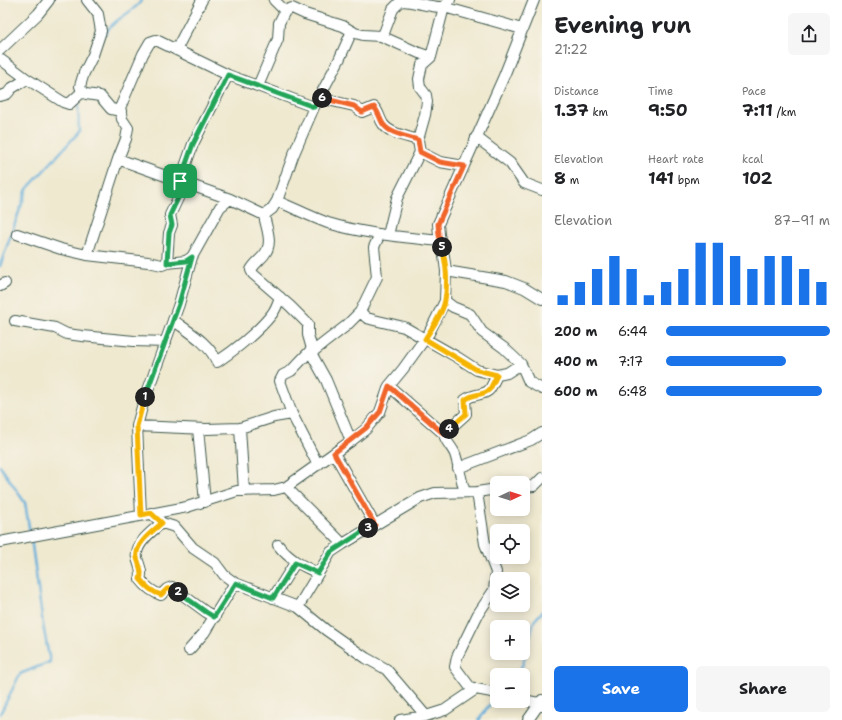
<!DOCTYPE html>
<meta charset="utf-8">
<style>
body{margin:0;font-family:"Shantell Sans",sans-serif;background:#f6f6f6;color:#202124;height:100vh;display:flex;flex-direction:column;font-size:15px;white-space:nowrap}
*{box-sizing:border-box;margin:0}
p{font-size:13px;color:#757577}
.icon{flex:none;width:22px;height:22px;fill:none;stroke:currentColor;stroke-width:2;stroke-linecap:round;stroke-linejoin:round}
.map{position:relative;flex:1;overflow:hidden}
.drawer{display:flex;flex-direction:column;background:#fff;width:300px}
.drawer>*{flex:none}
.needle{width:26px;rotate:86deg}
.tools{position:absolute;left:490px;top:476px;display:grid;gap:8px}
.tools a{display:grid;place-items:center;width:40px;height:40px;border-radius:6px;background:#fff;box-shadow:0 2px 10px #0003;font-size:20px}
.pin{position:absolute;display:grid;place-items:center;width:34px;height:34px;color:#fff;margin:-17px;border-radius:8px;box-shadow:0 2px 6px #0006}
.km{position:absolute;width:20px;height:20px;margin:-10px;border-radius:50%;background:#222;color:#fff;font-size:11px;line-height:20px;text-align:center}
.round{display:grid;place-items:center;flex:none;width:42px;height:42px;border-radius:6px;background:#f6f6f6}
.summary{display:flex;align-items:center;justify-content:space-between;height:68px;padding:0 12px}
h1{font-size:22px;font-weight:700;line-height:30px}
.stats{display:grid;grid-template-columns:repeat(3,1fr);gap:6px;height:68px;padding:4px 12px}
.stats div{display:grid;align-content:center}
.stats b{font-size:17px;font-weight:700}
.stats small{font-size:11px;font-weight:400}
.stats p{font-size:11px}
.chart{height:112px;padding:8px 12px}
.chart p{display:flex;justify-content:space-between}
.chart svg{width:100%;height:72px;margin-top:4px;stroke:#1a73e8;stroke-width:6}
.action{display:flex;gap:8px;margin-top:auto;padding:8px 12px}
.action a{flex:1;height:46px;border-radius:6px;background:#1a73e8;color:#fff;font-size:16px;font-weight:700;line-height:46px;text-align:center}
.action a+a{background:#f6f6f6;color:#202124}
ul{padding:0 12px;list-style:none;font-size:13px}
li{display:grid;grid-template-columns:64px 48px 1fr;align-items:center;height:30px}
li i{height:10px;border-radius:5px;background:#1a73e8}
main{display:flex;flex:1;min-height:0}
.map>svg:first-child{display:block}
</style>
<main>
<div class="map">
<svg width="542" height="720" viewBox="0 0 542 720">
<rect width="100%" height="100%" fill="#f7f3e8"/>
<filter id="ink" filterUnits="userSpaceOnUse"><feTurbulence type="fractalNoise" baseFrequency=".025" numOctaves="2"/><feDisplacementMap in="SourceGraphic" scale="8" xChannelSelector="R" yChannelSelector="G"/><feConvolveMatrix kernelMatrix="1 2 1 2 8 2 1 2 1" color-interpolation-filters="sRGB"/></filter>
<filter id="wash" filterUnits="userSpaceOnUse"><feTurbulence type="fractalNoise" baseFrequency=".012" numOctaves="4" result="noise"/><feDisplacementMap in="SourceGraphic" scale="16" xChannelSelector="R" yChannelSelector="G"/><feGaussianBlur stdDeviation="0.9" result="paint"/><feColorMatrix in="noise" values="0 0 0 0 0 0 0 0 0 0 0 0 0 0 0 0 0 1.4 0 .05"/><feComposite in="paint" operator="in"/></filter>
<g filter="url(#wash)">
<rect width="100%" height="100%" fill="#efe9d0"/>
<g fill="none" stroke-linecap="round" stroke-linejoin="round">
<path stroke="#62aedb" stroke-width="2.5" d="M105 34C113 19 132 14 142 0
M0 266 27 189 79 132 78 99
M0 466 25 503 30 533
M516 675 523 664 534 621 542 612
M0 714 20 674 50 662 43 625 31 538
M479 720 487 708 497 697"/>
</g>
</g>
<g filter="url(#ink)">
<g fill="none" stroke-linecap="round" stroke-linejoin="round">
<defs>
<path id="minor" d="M87 0 98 14 101 31 93 55 84 73 80 86 82 92 86 94 100 96 111 109 121 111
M274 0 285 11
M381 36 384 33 393 9 401 1C416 1 430 8 444 7L522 29
M0 50 38 14 49 0
M176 50 202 0
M0 59 27 79
M258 86 278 39 279 23 285 11 292 8 305 14 343 26 355 33 363 35 381 36 419 53 431 57
M0 96 7 94 12 88 27 79 63 102 69 104 82 92
M319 98 354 106 362 112 374 107C379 112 379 118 383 124 390 134 406 136 418 140
M476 137 510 163 524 183 542 190
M420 152 440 162 464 166
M118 159 230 199 264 215
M277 201C294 208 311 217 328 223 364 234 403 237 440 241
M264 215C266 228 274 243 264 255 260 260 254 264 251 270L253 274 290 306 308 324V335L312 349 311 353 326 380 351 441
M264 215 272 209 277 201 293 156 314 107 339 60 352 31
M17 234 61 249 87 255 148 262 162 265 167 263 186 261 192 257
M388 235 397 198 420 152 418 140 425 115 427 102 426 95 420 87 419 79 422 65 431 57 444 7 450 0
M87 255 118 159 126 139 128 128 122 119 120 108 143 54 150 42 156 40 228 75 314 107
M167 263 169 233 172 225 170 215 179 196 181 188 180 181 193 144 228 75
M446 271 506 281 524 288 542 299
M0 286 5 283
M445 301 453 307 470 314 482 332 504 348 521 364 529 382 542 389
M360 312 367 318 374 320 404 327 457 357 477 370 497 375 507 373 521 364
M173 320C189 332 209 343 217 362 236 349 258 332 272 314 276 309 278 303 280 297
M15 321 55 328 67 334 82 336 134 341 166 342
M312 349 291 371 283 375 280 381 292 414 318 465
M311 353 346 326 360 312 377 277 374 247 380 234
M389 386 444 434C445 441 452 447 455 454 459 466 461 480 465 492
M137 426 206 429 240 428 274 417 292 414
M240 428 244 491
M198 429 205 502
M444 434 466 414 465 400C473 393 483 396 489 390 491 388 495 379 497 375
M334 453 375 525
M458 468 531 440 542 433
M286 487 343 544
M523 487 534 486 542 478
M151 513 162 523 175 527 193 548 215 563 224 575 235 583 298 607 326 630 366 658 386 669 426 716
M141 515 137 426 142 407 179 304 192 257 220 207 230 199
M162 523C153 530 134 544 137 558 139 565 143 572 140 579 146 587 152 592 161 595L167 589 172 587 206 612 215 617
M0 542 187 507 237 491 274 490 286 487 351 441 366 429 380 412 389 386 403 369 429 333 445 301 446 271 444 256 439 235 438 224 504 76 534 0
M278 545C290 560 301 565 318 573
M273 598 295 563
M298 607 331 552 343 544 420 498 435 493 477 492 497 489
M189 650 204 633 235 583
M473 691 455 667 457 657 478 614 494 590 496 572 485 544 477 492
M523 700 539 703 542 706
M400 720 426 716 445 710 476 689 497 693
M528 720 542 700"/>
</defs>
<use href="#minor" stroke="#3e574b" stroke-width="12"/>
<use href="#minor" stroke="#fff" stroke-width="10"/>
</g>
</g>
<g fill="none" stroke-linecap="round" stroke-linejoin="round" filter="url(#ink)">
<defs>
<path id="split-1" d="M145 397 179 304 192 257 186 261 167 263 169 233 172 225 170 215 179 196 181 188 180 181"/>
<path id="split-2" d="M145 397 142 407 137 426 141 515 151 513 162 523C153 531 134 544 137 558 139 565 143 572 140 579 146 587 152 592 161 595L167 589 172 588 178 592"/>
<path id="split-3" d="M178 592 206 612 214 617 236 583 273 598 295 563 318 573 331 552 368 528"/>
<path id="split-4" d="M368 528 375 525 334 453 366 428 380 412 389 386 444 434 449 429"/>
<path id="split-5" d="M442 247C446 263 448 283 445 300 443 313 432 328 425 339L477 370 497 375C495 379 491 388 489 390 483 396 473 393 465 400L466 414 449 429"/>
<path id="split-6" d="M322 98 354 106 362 112 374 107C379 112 379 118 383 124 390 134 406 136 418 140L420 152 440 162 464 166 438 224 439 235 442 247"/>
<path id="split-7" d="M180 181 193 144 228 75 314 107 319 98H322"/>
</defs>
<use href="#split-1" stroke="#fff" stroke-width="8"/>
<use href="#split-2" stroke="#fff" stroke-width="8"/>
<use href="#split-3" stroke="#fff" stroke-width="8"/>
<use href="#split-4" stroke="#fff" stroke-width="8"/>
<use href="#split-5" stroke="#fff" stroke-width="8"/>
<use href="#split-6" stroke="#fff" stroke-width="8"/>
<use href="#split-7" stroke="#fff" stroke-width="8"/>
<use href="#split-1" stroke="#22a559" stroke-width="5"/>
<use href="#split-2" stroke="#f5b400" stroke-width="5"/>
<use href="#split-3" stroke="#22a559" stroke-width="5"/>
<use href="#split-4" stroke="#f0652b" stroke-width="5"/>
<use href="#split-5" stroke="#f5b400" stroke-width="5"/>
<use href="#split-6" stroke="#f0652b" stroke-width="5"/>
<use href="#split-7" stroke="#22a559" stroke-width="5"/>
</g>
</svg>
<div class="tools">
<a><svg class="needle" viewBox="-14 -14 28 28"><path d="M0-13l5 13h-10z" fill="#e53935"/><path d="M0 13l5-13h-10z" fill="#757577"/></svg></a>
<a><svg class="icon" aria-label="locate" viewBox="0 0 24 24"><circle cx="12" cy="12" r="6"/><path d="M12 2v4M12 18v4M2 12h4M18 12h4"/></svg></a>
<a><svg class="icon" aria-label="layers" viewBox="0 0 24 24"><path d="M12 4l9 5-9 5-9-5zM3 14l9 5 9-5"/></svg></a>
<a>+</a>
<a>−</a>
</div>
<div class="pin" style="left:180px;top:181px;background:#1e9e55"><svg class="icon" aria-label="arrive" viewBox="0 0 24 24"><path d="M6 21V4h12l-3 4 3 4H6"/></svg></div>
<b class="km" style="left:145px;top:397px">1</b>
<b class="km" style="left:178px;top:592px">2</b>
<b class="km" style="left:368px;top:528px">3</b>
<b class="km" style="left:449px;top:429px">4</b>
<b class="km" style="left:442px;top:247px">5</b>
<b class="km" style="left:322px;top:98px">6</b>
</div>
<section class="drawer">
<div class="summary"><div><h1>Evening run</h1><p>21:22</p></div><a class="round"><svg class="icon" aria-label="share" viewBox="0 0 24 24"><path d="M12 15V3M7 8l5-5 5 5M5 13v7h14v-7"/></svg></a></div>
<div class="stats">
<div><p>Distance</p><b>1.37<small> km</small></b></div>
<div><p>Time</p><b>9:50</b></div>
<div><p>Pace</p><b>7:11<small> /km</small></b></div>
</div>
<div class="stats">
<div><p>Elevation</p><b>8<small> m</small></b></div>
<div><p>Heart rate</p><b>141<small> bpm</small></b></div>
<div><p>kcal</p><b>102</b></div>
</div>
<div class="chart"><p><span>Elevation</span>87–91 m</p>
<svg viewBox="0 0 160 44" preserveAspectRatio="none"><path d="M5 44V38M15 44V30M25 44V22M35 44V14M45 44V22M55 44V38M65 44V30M75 44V22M85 44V6M95 44V6M105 44V14M115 44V22M125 44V14M135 44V14M145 44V22M155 44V30"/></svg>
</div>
<ul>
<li><b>200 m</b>6:44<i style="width:100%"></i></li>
<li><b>400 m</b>7:17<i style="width:73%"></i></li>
<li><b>600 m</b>6:48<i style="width:95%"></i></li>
</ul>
<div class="action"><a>Save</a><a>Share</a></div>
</section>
</main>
